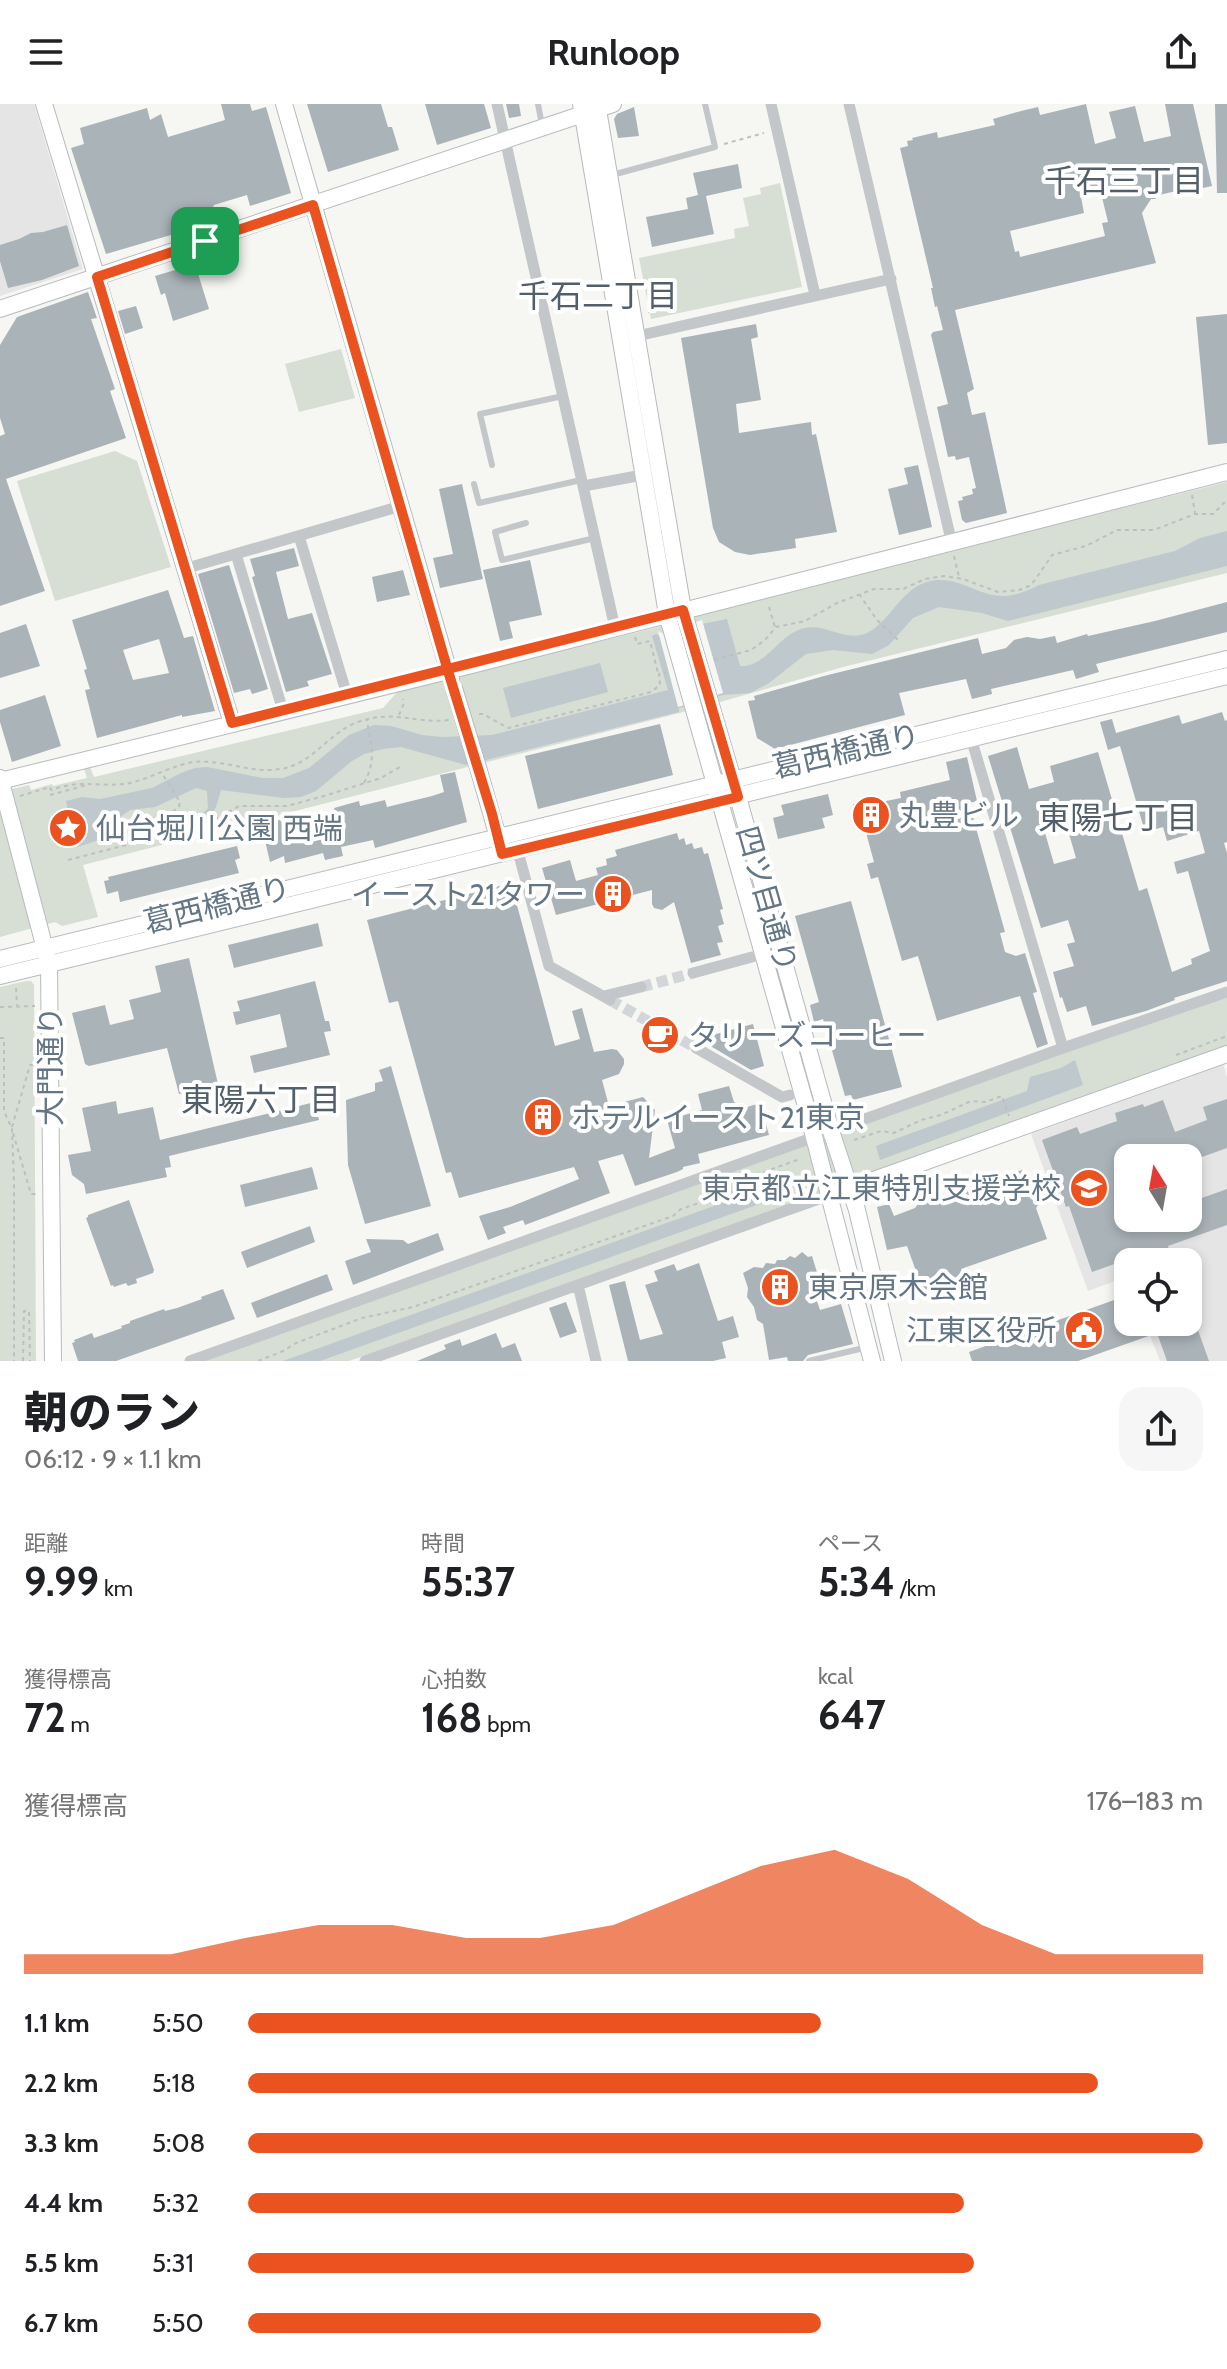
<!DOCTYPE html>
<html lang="ja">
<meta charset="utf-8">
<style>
body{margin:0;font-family:Cabin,"Noto Sans JP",sans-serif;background:#f6f6f6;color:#202124;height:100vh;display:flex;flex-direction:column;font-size:30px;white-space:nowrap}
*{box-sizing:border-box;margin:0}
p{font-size:26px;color:#757577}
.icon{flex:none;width:44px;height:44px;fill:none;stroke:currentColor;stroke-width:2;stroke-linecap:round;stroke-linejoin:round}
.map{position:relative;height:1257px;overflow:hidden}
.panel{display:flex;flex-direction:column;background:#fff;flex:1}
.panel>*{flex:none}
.needle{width:52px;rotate:349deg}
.fabs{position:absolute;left:1114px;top:1040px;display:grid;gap:16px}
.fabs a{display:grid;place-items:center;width:88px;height:88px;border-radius:16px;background:#fff;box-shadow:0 4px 12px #0003;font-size:40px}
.pin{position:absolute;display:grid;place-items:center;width:68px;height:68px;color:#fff;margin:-34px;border-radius:16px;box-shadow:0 4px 12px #0006}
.round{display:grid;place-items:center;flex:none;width:84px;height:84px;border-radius:24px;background:#f6f6f6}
.head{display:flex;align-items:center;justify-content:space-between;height:136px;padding:0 24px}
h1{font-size:44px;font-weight:800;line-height:60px}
.metrics{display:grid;grid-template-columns:repeat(3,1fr);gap:12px;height:136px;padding:8px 24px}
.metrics div{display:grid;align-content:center}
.metrics b{font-size:40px;font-weight:800}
.metrics small{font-size:22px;font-weight:400}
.metrics p{font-size:22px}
.chart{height:224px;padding:16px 24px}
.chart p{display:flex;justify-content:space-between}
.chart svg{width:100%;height:144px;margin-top:8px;fill:#ea531f;opacity:.7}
ul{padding:0 24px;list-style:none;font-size:26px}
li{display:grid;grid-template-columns:128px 96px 1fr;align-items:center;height:60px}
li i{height:20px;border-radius:10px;background:#ea531f}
header{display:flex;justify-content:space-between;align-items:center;height:104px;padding:0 24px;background:#fff;font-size:36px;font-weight:800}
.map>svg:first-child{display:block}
</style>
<header><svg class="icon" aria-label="menu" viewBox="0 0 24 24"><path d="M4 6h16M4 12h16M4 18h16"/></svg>Runloop<svg class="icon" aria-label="share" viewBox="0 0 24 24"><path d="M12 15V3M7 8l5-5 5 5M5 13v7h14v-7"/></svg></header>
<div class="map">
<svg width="1227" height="1257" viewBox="0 0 1227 1257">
<rect width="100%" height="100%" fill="#f6f6f3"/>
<path fill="#e4e5e4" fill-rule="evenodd" d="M0 0H34L83 165 0 192Z
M1223 960 1227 973V1257H1160L1145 1218H1188V1158H1128V1172L1088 1187 1031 1030ZM1128 1054H1188V1114H1128Z"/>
<path fill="#d7ded4" d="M780 79 802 183 651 215 639 154 735 134 734 125 749 122 743 94 761 90 760 84Z
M341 245 355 294 299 308 285 260Z
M115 347 137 357 171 463 55 497 17 377Z
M1227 378V469L843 563 699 604 83 761 98 813 62 822 55 818 0 833V688L29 681 31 686 52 680 53 682 87 674 84 665 90 663 94 673 383 604 399 586 651 525 760 494Z
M26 877H31L34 881 36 1257H0V883Z
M1227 893V945L349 1257H206L1064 949Z"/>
<path fill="#bec8cd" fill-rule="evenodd" d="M1227 427V462L1008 517 982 509 939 503 913 514 889 541 872 550 833 546 806 550 769 579 750 589 723 591 679 604V608L466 661 401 643 383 645 364 650 352 657 316 687 301 693 284 694 221 686 216 703 209 714 174 725 108 730 96 737 77 743 73 726 77 724 75 715 70 716 66 697 82 693 100 695 152 684 181 669 195 664 207 663 263 674H283L309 664 349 631 374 621 391 622 422 631 442 633 492 631 668 586 652 532 656 530 661 533 702 520 727 515 740 562C766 563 777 533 801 525 823 517 845 539 867 529 891 517 900 486 927 478 957 469 977 493 1004 492 1017 491 1028 487 1039 481L1175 447 1200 434ZM196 684 207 687 208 704C189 726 146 724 120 719V713L130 706 155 703Z
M600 559 608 588 511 614 503 584Z
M1075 956 1083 981 880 1056 876 1042 1027 987 1030 973 1061 964Z
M786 1076 790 1089 320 1257H283Z"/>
<path fill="#f6f6f3" d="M702 516 723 589 678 603 658 527 662 529Z"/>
<path fill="#aab3b8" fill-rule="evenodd" d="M221 0H250L252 7 266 3 291 89 250 102 247 91 214 101 205 121 106 150 71 44 84 40 80 24 147 4 150 16 161 10 168 33 225 16Z
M307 0H381L388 23H392L399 46 328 68Z
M425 0H484L491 24 437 41Z
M506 0H519L521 12 509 14Z
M1086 0 1095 40 1116 34 1109 8 1135 2 1144 38 1171 32 1165 0H1193L1212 82 1189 87V84L1155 92 1156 95H1151L1142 109 1156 159 955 206 974 285 967 289 972 311 985 308 1007 409 966 419 962 416 958 397 963 396 962 393 973 390 972 385 976 384 969 353 956 356 955 352 948 353 937 303 948 300 931 231 933 228 943 226 937 202 935 203 931 184H933L900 44 908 42 907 37 913 36 912 34 937 28 938 34 995 21 993 15 1021 7 1038 3 1040 11ZM1101 89 1108 118 1102 119 1105 132 1020 153 1019 147 1015 148 1010 127 1084 109 1081 93Z
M1215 0H1227V89H1217Z
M634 3 639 32 618 34 614 15 617 10Z
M738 60 742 84 706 92 714 130 652 143 646 113 688 105 686 94 698 91 693 69Z
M67 121 79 162 42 176 8 184 0 157V141L19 135 31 129 43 128Z
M195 160 209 205 173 217 165 189 161 191 155 172Z
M88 188 97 214 91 215 115 285 110 287 126 334 6 375 45 487 0 502V332L5 330 0 314V241L17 213Z
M136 202 143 224 125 230 118 207Z
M1227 210V339L1208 341 1196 213Z
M756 220 758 233 751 235 761 296 736 300 739 329 811 318 812 331 816 330 837 428 795 435 796 444 750 451 735 448 719 438 713 424 681 234Z
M918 361 932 423 899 431 888 385 908 380 904 364Z
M462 380 483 475 440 484 433 454 453 450 439 385Z
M294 444 299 462 276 468 288 515 312 509 332 570 307 577 309 582 286 588 252 473 255 472 250 455Z
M530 456 542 511 509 518 513 534 500 537 483 466Z
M229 461 268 585 252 590 250 585 234 589 198 470Z
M403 466 410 491 377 498 372 473Z
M168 486 184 534 193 532 215 607 182 613V611L97 634 85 586 90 585 84 566 87 565 72 516ZM159 535 169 569 133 576 123 546Z
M1227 498V528L1096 560 1099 568 1076 575 1073 566 991 585 992 590 972 595 966 575 899 589 905 611 775 645 757 634 748 597 755 596 754 592 824 572 978 534 982 550 1006 544 1014 536 1027 533 1040 535 1055 532 1057 539 1087 530 1088 532 1155 517Z
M26 520 40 562 0 574V529Z
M45 591 61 642 12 658 0 618V606Z
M1222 608 1225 617 1227 616V738L1224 739 1227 749V877L1174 894 1175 896 1146 907 1092 922 1086 902 1067 908 1062 893 1060 894 1053 868 1074 862 1067 840 1075 838 1068 816 1041 824 988 652 1017 643 1029 685 1054 678 1050 662 1098 648 1139 787 1147 784 1172 868 1192 860 1191 855 1210 847 1188 767 1177 770 1174 758 1205 749 1199 727 1167 737 1163 723 1145 728 1120 642 1108 646 1100 618 1112 615 1116 629 1179 611 1182 620ZM1065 716 1076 754 1054 760 1043 722Z
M660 620 673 671 538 705 525 652Z
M967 653 977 697 969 699 1005 828 1000 829 1005 848 1016 852 1025 849 1037 888 1033 889 1048 940 1037 944 1020 892 937 917 918 852 902 857 878 773 871 775 867 760 874 758 865 725 859 726 853 700 866 698V701L901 694 900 688 950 676 946 658Z
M455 668 467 718 375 744 373 736 341 743 343 752 325 756 323 749 285 759 284 752 270 758 261 720 280 716 283 721 297 719 320 713V711L335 707 334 704 359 697 360 702 385 696 387 703 432 692 444 688 440 671Z
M828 690 833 711 822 714 825 724 778 735 773 714 784 711 781 701Z
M677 729 679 736 684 734 686 741 692 739 694 745 702 743 704 750 708 749 723 805 720 806 724 820 718 822 723 838 717 839 721 851 691 859 674 798 662 806 654 804 652 800V786L556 811 542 764 570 756 576 777 598 771 596 764 607 761 606 755 617 752 615 746Z
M237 742 240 754 235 756 239 769 120 798 118 787 107 790 104 777 109 776 108 773Z
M511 779 555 942 580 935 572 907 582 904 594 948 612 945 617 946 624 955V960L619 970 602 976 609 1002 643 993 655 1006 649 1054 675 1044 667 1016 702 1006 698 990 729 982 734 998 744 1004 760 999 769 1031 698 1050 700 1059 683 1063V1065L677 1068 635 1082 623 1050 598 1057 610 1089 525 1121 523 1116 503 1123 506 1129 488 1136 479 1112 510 1103 579 1075 574 1063 459 1094 451 1068 446 1069 398 897 389 899 367 816Z
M851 797 902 983 853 996 851 991 845 992 823 915 814 918 810 901 819 898 795 812Z
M318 819 323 842 234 864 228 841Z
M189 854 218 980 179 990 167 944 89 962 85 960 72 909 105 901 110 921 134 915 129 896 161 888 155 862Z
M315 877 325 917H329L331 927 324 928 330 951 254 969 250 952 287 943 280 910 236 921 233 908 240 907 237 897Z
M753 920 764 962 751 966 707 940 705 933Z
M391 962 431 1102 365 1120 348 1061 346 996 375 987V979L383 977 379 966Z
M1227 995V1044L1188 1058V1054H1128V1114H1188V1099L1227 1085V1121L1168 1142 1173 1158H1120L1092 1168 1069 1102 1066 1103 1042 1036 1077 1023 1080 1030 1117 1017 1115 1009 1143 1000 1144 1003 1163 996 1175 1028 1207 1016 1203 1003Z
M116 997 118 1010 153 1003 160 1036 315 998 319 1016 169 1052 171 1063 165 1064 167 1073 86 1090 84 1080 72 1071 68 1051 91 1047 82 1004Z
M312 1063 318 1085 245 1103 240 1081Z
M1022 1066 1033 1097 1039 1100 1036 1104 1047 1135 961 1165 967 1181 926 1195 907 1142 887 1146 877 1103 889 1100 894 1112 915 1104 922 1095 930 1091 938 1090 949 1092Z
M129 1096 154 1166 153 1169 136 1175 137 1179 128 1182 126 1179 114 1183 113 1181 111 1182 86 1114 88 1113V1111Z
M310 1122 315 1138 247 1164 241 1148Z
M438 1129 444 1146 353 1181 345 1157 371 1148 366 1135 403 1136 408 1140Z
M802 1148 808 1153 812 1152 819 1175 810 1177 820 1206 841 1200 853 1240 808 1251 803 1257H788L787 1253 769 1256 763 1220 757 1216 754 1203 747 1193 748 1184 743 1169 754 1163 763 1164 766 1159 775 1160 777 1156H785L790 1152 795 1154Z
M699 1159 718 1217 733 1212 739 1233 722 1238 726 1254 713 1257H628L609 1181 625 1177 640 1236 663 1230 645 1181 658 1177 654 1167 674 1160 677 1167Z
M327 1170 333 1186 257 1214 251 1199Z
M223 1185 235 1215 116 1257H78L72 1239 75 1238 74 1236 92 1229 94 1234 122 1224 121 1222 130 1219V1217L164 1205 165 1207 177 1204 202 1195 201 1193Z
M1128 1191V1218H1195L1209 1257H1167L1157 1229 1078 1257H972L969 1248Z
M566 1198 577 1228 560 1234 549 1204Z
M496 1229 502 1244 515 1239 522 1257H417L446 1245 444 1241 460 1235 462 1242Z"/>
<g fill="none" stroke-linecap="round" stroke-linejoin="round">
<path stroke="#d2d6d8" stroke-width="11" stroke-dasharray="11 5.5" stroke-linecap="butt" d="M641 883 693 869
M610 896 696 944"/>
<defs>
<path id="secondary" d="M44 0 232 619
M284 0 451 575
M581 0 667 510 806 1002 872 1257
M597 0 683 506 738 693 831 1027 857 1106 893 1257
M0 205 613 0
M477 660 500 740
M0 674 49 860 53 1257
M0 677 448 567 1227 368
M0 855 1227 555
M0 872 1227 572
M840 1088 1227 950"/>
</defs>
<use href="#secondary" stroke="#b5bbbf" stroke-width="18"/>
<path stroke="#bdbfc1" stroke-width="2" stroke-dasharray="4 4" stroke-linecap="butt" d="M724 40 764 29
M644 180 654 178
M648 208 658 207
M1192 391 1195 409
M954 452 959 473
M859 490 877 516 898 536
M769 503 775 523
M635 533 637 540 650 537 658 569
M714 556 751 546 765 536 776 523 805 517 837 499 874 485H903L925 475 944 472 963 475 998 488 1019 486 1029 482 1035 476 1052 451 1086 442 1117 426H1154L1195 410H1213L1227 396
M479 610H483L508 624 651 588 660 581 659 570 666 569
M399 611 404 599 403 595
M364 679C377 655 371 642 367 616
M50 691 87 681
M20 692 50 683 51 686C60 683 71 680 81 680 97 680 114 682 130 679 152 674 172 661 194 658 223 655 252 670 280 665 312 661 329 628 358 618 394 605 414 620 449 616
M143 714 163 715 179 703 180 698 162 669
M164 716 167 730
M68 756 207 720 239 702H287L324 692 381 674 400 663
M16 884 17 901
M0 903 35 902
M0 934H4V1007L12 1025 14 1079V1257
M1176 951 1227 932
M12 1023 30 961H36
M13 1029 31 1090H37
M854 1036 881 1027 894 1029 921 1016 941 1011 971 997 985 998 1002 992 1009 1012
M23 1257 24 1207H29L30 1257
M258 1257 283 1247 296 1239 362 1214 413 1203 673 1112 681 1105 750 1082 758 1070 800 1055"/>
<path stroke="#c3c7ca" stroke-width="6" d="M538 0 542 21
M612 71 715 43 705 0
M492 361 480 310 563 292
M474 380 479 399 581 376
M526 419 495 428 502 456 595 434
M809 1257 868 1243"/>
<path stroke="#c3c7ca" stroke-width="11" d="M497 0 615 524
M771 0 815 191
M849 0 952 440
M637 232 891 175
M584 382 642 371
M299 432 347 591
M236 450 283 607
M184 465 401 402
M971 634 1063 944
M520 755 549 862 610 896
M693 869 752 853
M604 892 641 883
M696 944 782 993 790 991
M578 1181 596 1257
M190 1257 1063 944 1227 888
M365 1257 830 1091"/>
<use href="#secondary" stroke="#fff" stroke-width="16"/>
<defs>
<path id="secondary-bridge" d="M454 584 477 660"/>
</defs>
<use href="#secondary-bridge" stroke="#b5bbbf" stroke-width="18" stroke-linecap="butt"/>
<use href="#secondary-bridge" stroke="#fff" stroke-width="16"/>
</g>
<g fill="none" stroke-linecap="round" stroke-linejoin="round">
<defs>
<path id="route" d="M205 137 313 101 448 567 492 710 502 750 738 693 683 506 232 619 97 173 205 137"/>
</defs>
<use href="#route" stroke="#fff" stroke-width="16"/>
<use href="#route" stroke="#ea531f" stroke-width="10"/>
</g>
<defs>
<symbol id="building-disc" viewBox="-11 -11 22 22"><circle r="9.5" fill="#ea531f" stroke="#fff"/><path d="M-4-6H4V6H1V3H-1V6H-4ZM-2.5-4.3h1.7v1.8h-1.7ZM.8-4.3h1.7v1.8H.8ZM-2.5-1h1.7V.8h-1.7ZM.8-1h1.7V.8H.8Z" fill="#fff"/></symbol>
<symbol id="sight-disc" viewBox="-11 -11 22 22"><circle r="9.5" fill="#ea531f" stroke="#fff"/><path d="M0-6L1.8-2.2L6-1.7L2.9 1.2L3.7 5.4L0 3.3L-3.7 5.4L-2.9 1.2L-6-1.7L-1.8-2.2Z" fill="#fff"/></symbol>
<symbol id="cafe-disc" viewBox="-11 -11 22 22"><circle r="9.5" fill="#ea531f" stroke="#fff"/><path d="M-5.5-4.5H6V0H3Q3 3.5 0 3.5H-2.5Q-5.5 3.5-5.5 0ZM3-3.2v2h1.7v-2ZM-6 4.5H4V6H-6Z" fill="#fff"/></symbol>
<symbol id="school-disc" viewBox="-11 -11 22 22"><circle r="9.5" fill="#ea531f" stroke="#fff"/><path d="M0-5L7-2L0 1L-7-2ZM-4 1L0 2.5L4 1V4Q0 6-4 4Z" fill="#fff"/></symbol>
<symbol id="civic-disc" viewBox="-11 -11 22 22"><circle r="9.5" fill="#ea531f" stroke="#fff"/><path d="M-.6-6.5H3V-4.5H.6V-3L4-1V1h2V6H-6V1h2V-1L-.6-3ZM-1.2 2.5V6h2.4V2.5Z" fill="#fff"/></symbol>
</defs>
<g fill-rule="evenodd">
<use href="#building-disc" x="849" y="689" width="44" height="44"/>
<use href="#sight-disc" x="46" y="702" width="44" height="44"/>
<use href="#building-disc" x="591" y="768" width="44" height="44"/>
<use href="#cafe-disc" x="638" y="909" width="44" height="44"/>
<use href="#building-disc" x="521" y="991" width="44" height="44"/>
<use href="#school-disc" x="1067" y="1062" width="44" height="44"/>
<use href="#building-disc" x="758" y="1161" width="44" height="44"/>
<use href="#civic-disc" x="1062" y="1204" width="44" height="44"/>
</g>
<g text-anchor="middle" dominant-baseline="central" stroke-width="8" stroke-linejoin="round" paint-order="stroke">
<g font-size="30" fill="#647685" stroke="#fff">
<text transform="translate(846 647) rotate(-13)">葛西橋通り</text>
<text transform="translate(767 795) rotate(74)">四ツ目通り</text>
<text transform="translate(217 801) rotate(-14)">葛西橋通り</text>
<text transform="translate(50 962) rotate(-90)">大門通り</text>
</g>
<g font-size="30" fill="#647685" stroke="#fff" text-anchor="start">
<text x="899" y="711">丸豊ビル</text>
<text x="96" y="724">仙台堀川公園 西端</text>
<text x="585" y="790" text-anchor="end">イースト21タワー</text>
<text x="688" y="931">タリーズコーヒー</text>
<text x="571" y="1013">ホテルイースト21東京</text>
<text x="1061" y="1084" text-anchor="end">東京都立江東特別支援学校</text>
<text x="808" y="1183">東京原木会館</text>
<text x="1056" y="1226" text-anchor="end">江東区役所</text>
</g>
<g font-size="32" fill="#525f6a" stroke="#fff">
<text x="1124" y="76">千石三丁目</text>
<text x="598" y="191">千石二丁目</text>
<text x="1118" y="713">東陽七丁目</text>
<text x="261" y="995">東陽六丁目</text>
</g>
</g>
</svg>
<div class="fabs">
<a><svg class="needle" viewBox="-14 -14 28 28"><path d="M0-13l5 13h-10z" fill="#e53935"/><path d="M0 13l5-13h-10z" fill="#757577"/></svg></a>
<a><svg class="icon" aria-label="locate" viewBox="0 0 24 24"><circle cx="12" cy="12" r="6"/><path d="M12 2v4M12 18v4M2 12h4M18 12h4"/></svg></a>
</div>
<div class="pin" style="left:205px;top:137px;background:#1e9e55"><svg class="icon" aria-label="arrive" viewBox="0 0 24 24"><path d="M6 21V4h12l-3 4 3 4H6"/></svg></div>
</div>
<section class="panel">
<div class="head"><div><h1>朝のラン</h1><p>06:12 · 9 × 1.1 km</p></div><a class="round"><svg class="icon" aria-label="share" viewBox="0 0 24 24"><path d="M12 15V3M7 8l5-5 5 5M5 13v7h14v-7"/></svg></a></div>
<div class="metrics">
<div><p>距離</p><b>9.99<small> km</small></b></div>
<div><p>時間</p><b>55:37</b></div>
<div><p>ペース</p><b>5:34<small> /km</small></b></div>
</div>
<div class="metrics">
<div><p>獲得標高</p><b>72<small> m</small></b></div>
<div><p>心拍数</p><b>168<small> bpm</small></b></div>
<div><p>kcal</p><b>647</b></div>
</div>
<div class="chart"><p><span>獲得標高</span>176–183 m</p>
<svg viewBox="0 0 160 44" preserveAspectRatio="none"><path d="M0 44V38L10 38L20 38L30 33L40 29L50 29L60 33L70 33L80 29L90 20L100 11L110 6L120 15L130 29L140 38L150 38L160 38V44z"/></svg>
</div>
<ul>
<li><b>1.1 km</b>5:50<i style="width:60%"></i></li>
<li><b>2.2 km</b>5:18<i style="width:89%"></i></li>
<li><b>3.3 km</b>5:08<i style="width:100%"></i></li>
<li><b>4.4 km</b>5:32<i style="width:75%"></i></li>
<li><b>5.5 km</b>5:31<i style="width:76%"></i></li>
<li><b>6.7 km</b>5:50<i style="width:60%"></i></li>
</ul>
</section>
